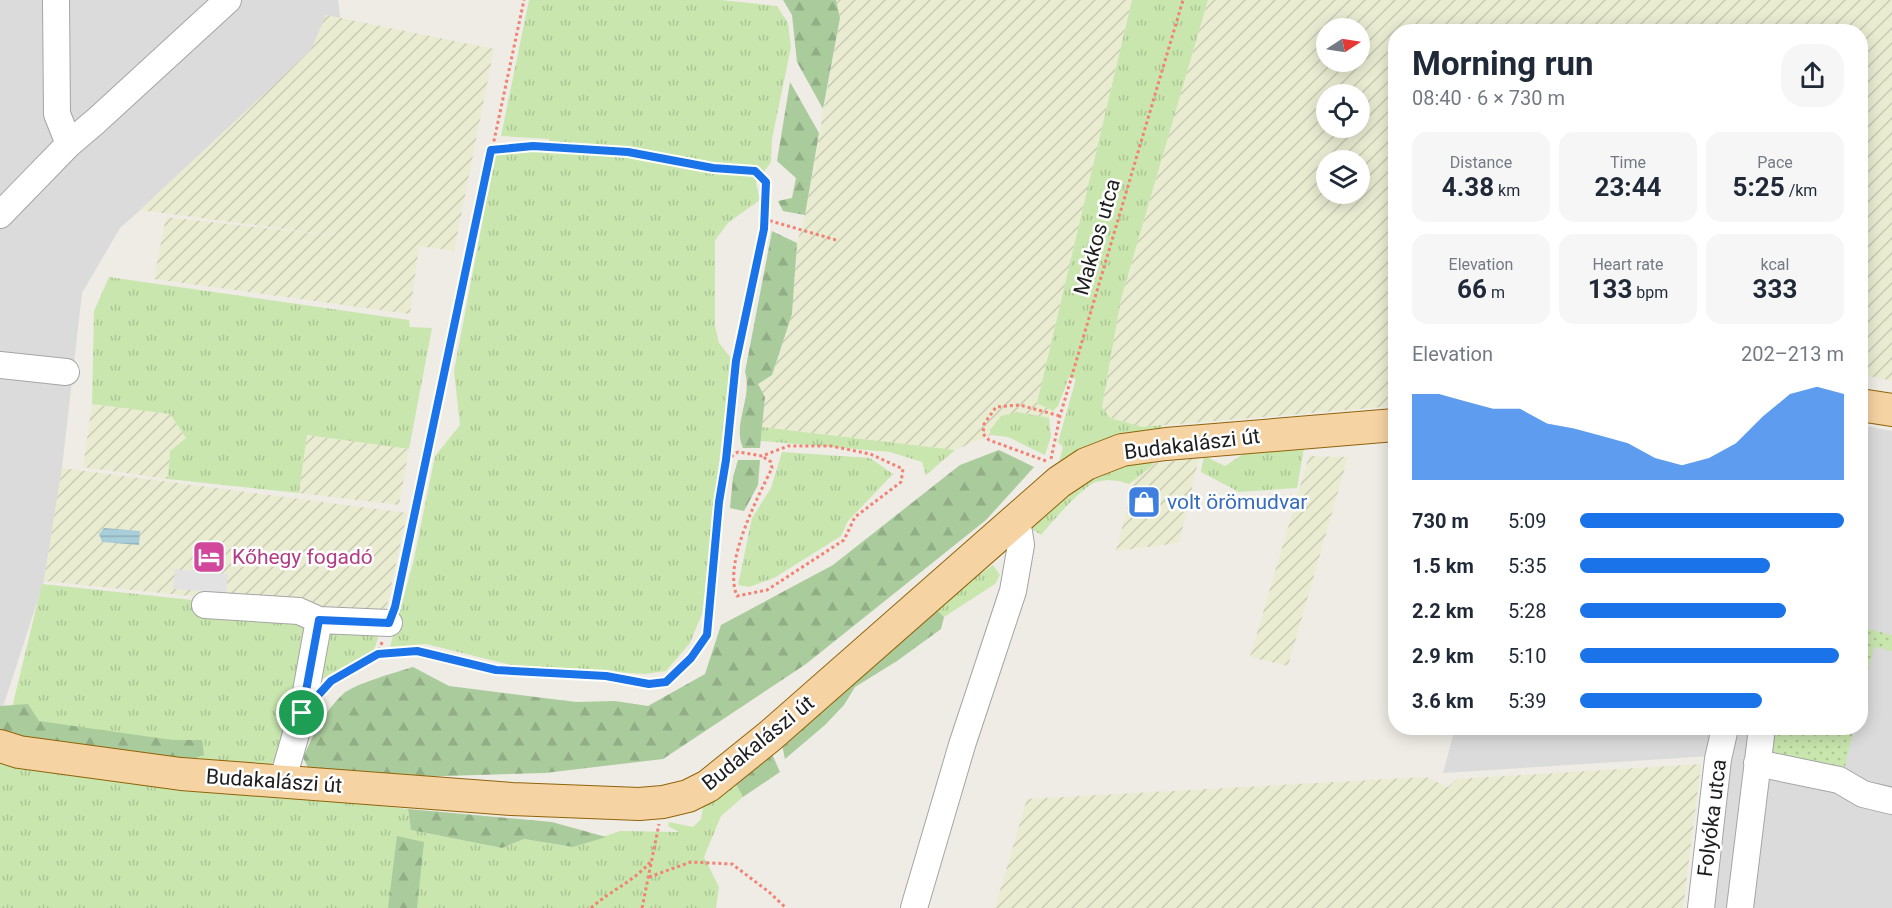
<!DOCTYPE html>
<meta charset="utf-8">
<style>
body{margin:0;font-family:Roboto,sans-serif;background:#f6f6f7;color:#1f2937;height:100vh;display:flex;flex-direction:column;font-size:22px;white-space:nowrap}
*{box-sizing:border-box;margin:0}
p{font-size:20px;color:#747a83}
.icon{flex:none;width:33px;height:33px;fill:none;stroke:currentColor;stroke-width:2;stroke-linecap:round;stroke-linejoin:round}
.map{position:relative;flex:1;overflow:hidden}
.drawer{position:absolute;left:1388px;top:24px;width:480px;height:711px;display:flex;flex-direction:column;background:#fff;border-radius:24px;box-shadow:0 3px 15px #0003}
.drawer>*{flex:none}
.needle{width:39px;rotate:78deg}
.tools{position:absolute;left:1316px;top:18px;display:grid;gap:12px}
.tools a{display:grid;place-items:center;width:54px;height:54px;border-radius:50%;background:#fff;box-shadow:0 3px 15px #0003;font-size:30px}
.pin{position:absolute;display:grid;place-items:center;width:51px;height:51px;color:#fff;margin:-26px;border:3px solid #fff;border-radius:50%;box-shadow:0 2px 6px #0007}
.round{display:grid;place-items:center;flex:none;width:63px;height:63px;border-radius:24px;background:#f6f6f7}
.summary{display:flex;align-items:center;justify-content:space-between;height:102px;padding:0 24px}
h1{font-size:33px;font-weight:700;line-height:45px}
.stats{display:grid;grid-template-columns:repeat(3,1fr);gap:9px;height:102px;padding:6px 24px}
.stats div{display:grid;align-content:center;border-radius:15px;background:#f6f6f7;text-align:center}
.stats b{font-size:26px;font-weight:700}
.stats small{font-size:16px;font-weight:400}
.stats p{font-size:16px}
.chart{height:168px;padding:12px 24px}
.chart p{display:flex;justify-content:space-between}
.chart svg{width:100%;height:108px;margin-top:6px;fill:#1a73e8;opacity:.7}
ul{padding:0 24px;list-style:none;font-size:20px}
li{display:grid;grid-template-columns:96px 72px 1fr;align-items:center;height:45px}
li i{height:15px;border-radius:8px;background:#1a73e8}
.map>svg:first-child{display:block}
</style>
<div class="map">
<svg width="1892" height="908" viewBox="0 0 1892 908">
<defs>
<pattern id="farmland-furrows" width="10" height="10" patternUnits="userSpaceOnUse" patternTransform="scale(1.5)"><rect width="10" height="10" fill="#eaecd2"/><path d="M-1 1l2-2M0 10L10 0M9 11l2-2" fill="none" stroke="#c8cab4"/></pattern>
<pattern id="grass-tufts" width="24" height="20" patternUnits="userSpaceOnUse" patternTransform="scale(1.5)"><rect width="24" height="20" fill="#c9e6ae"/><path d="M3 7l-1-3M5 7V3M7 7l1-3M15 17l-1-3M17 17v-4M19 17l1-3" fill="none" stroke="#acc595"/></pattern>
<pattern id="forest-firs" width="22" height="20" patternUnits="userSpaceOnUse" patternTransform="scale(1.5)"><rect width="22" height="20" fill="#aacb9c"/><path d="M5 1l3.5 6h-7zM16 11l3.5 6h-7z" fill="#92ae86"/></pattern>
<pattern id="garden-dots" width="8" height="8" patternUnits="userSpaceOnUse" patternTransform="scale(1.5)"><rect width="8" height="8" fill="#c9e6ae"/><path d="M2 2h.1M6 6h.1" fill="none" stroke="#acc595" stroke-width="1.8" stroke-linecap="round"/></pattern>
<pattern id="water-rules" width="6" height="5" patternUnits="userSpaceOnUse" patternTransform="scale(1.5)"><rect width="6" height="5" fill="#a8ceda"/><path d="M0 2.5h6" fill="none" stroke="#90b0bb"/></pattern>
</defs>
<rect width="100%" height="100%" fill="#efece5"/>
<path fill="#dcdbdb" d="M0 0H338L342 33 120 228 82 293 62 468 44 581 0 716Z
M1860 425 1892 431V908H1693L1711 756 1443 773 1455 728H1860Z"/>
<path fill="url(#farmland-furrows)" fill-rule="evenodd" d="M836 0H1132L1037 403 1053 411 1049 418 1017 412 990 430 991 435 955 450 762 427 765 397 758 384 772 375 792 314 797 243 805 215 840 18Z
M1208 0H1892V381L1860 374V32H1395V406L1143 427 1110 418 1102 407 1121 299ZM1326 28H1359V62H1326ZM1326 94H1359V128H1326ZM1326 160H1359V194H1326Z
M326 15 494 49 454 251 419 246 410 314 154 279 166 217 339 236 140 210 311 50Z
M92 404 170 414 186 438 170 451 168 479 83 467Z
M307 435 409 449 399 505 299 493Z
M1309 456 1348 457 1288 666 1250 657Z
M1199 458 1179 543 1116 551 1138 465Z
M62 468 407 513 386 610 377 615 44 581Z
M1701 764 1683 908H995L1027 799 1426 777 1448 787 1457 779Z"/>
<path fill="url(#grass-tufts)" d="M529 0H721L777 6 788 23 791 47 772 139 771 162 756 183 760 200 729 222 715 240V326L719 343 731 358 702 614 690 643 666 671 645 674 511 665 426 644 390 647 414 559 435 456 460 425 454 371 495 155 549 150V139L501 136Z
M1132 0H1208L1121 299 1102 407 1110 418 1143 427 1162 425 1163 435 1058 466 1063 447 1058 442 1076 379 1069 377 1058 406 1053 411 1037 403Z
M109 277 409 320 410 327 432 328 409 449 307 435 299 493 168 479 170 451 186 438 170 414 92 404 94 311Z
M1017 412 1049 418 1051 436 1045 455 1008 437 991 435 990 430 1001 416Z
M762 427 955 450 926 475 922 462 890 452 761 441Z
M1251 449H1304L1297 488 1239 492 1201 472 1204 456 1225 466Z
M782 452 870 458 893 474 848 521 841 536 774 578 749 587 738 585 752 518 771 488Z
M1152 460 1153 465 1129 484C1118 480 1108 479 1096 482 1083 486 1051 523 1041 535L1032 529 1041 508 1099 469Z
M993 565 1000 575 995 584 944 617 934 607Z
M42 584 193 600 205 610 310 625 281 758 263 768 217 762 10 716Z
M375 629 378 638 374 650 322 679 311 691 320 647 332 631Z
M0 730 22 765 408 809 411 830 502 848 524 839 573 847 620 831 679 832 668 826 669 822 693 827 701 819 704 801 733 779 743 797 721 816 704 857 719 887 716 908H0Z"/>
<path fill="url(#forest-firs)" d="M783 0H836L840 18 823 109 797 62 792 15Z
M790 82 819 133 805 215 783 211 778 201 792 198 796 178 777 161Z
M772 231 797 243 792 314 772 375 758 384 765 397 760 448H743C732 424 753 397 745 372Z
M999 450 1034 467 986 520 806 664 663 759 545 773 380 778 310 771 303 758C313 735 324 712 343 694 354 684 397 672 413 667L449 686 576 702 615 701 648 706 705 674 721 625 833 565 960 465Z
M738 460H760L758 485 744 511 730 508 733 477Z
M934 607 944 617 941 629 897 661 855 687 844 705 825 725 785 759 781 740Z
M28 704 39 721 172 740H202L204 755 185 762 15 738 0 732V706Z
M769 747 780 772 743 797 733 779Z
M408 809 552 822 606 837 573 847 524 839 502 848 411 830Z
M397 836 424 842 417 908H388Z"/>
<path fill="url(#garden-dots)" d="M1860 627 1892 635V651L1874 647 1860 704Z
M1772 728H1854L1844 771 1766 753Z"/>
<path fill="#e2e2e2" d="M175 569 228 574 226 593 173 589Z"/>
<path fill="url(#water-rules)" d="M104 528 140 531 139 545 102 542 99 534Z"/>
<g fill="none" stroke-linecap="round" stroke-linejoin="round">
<defs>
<path id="minor" d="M56 0 57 114 69 144
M0 215 69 144 96 121 228 0
M0 365 66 372
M205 605 299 611 319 620 302 713 282 782
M319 620 389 623
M1757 763 1839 780 1863 794 1892 801
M914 908 962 745 1013 591 1021 545 1019 532 1014 521
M1701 908 1718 759 1725 728
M1740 908 1762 728"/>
<path id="major" d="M1860 405 1892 410
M0 746 19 752 181 774 512 799 639 804 663 802 688 796 708 786 770 736 1059 482 1086 464 1122 450 1166 444 1395 425"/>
</defs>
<use href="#minor" stroke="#a5a5a5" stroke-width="28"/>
<use href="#major" stroke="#906409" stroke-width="34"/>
<path stroke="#f18274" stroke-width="3" stroke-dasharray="3 3" stroke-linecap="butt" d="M764 219 836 240
M1051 459 1060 416 1183 0
M726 460 738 452 762 456 788 446H831L870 454 903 469 901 482 855 517 844 540 767 590 737 596C723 563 757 499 772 468L771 462 762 456
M1046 461 989 440 983 434 984 424 996 407 1020 405 1060 416
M395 605 524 0
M378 654 417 651 497 670 606 676 649 684 666 682 691 658 707 635 719 502 726 460 736 361 763 229 766 182 755 170 713 168 628 152 533 145 491 150
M329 682 378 654 382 642
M649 877 691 862 732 864 769 892 786 908
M591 908C611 890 635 881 652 860
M642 908 659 824"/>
<use href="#minor" stroke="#fff" stroke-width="26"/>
<use href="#major" stroke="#f6d3a3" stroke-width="32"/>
</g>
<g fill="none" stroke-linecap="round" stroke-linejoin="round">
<defs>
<path id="route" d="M533 146 628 152 713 168 755 171 766 182 764 229 736 361 726 460 719 502 707 635 691 658 666 682 649 684 606 676 496 670 417 651 378 654 331 681 302 713 319 620 389 623 395 607 491 150Z"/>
</defs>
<use href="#route" stroke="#fff" stroke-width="12"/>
<use href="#route" stroke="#1a73e8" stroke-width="8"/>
</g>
<defs>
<symbol id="shop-square" viewBox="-11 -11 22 22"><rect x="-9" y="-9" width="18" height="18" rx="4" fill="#3f7fe0" stroke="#fff"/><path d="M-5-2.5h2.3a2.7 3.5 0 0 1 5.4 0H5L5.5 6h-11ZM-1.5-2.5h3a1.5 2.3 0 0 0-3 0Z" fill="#fff"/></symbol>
<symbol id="hotel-square" viewBox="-11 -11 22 22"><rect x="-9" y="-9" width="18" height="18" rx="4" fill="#d1479c" stroke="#fff"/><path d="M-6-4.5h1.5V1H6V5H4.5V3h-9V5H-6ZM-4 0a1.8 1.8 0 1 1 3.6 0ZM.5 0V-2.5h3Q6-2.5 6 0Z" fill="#fff"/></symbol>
</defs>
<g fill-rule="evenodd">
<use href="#shop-square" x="1125" y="483" width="38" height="38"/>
<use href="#hotel-square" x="190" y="538" width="38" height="38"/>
</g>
<g text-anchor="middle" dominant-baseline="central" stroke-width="5" stroke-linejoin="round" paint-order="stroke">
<g font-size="21" fill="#1e1e1e" stroke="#fff">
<text transform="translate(1097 237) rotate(-74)">Makkos utca</text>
<text transform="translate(1192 444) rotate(-7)">Budakalászi út</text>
<text transform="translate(758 743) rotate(-39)">Budakalászi út</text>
<text transform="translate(274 781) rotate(4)">Budakalászi út</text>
<text transform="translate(1712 818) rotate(-83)">Folyóka utca</text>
</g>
<g font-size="21" fill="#366cbe" stroke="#fff" text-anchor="start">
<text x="1167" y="502">volt örömudvar</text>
</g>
<g font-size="21" fill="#b23c85" stroke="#fff" text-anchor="start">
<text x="232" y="557">Kőhegy fogadó</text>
</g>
</g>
</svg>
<div class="tools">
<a><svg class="needle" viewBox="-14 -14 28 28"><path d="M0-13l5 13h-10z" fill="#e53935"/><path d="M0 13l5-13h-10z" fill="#747a83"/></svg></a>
<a><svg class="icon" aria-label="locate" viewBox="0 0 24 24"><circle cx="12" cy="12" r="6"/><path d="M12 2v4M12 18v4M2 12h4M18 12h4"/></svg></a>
<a><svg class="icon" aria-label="layers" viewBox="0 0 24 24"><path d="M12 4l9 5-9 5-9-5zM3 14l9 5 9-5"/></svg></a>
</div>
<div class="pin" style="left:302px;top:713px;background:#1e9e55"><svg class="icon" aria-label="arrive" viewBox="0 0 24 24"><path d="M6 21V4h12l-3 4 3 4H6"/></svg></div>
<section class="drawer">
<div class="summary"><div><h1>Morning run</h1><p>08:40 · 6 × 730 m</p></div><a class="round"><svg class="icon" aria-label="share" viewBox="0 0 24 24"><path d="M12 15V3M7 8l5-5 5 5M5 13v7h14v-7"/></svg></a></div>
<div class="stats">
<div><p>Distance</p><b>4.38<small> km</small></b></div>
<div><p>Time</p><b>23:44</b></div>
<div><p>Pace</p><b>5:25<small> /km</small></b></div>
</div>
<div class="stats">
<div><p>Elevation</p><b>66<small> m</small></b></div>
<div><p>Heart rate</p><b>133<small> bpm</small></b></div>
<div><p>kcal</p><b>333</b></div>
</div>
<div class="chart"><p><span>Elevation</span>202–213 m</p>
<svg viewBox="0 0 160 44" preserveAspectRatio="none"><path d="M0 44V9L10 9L20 12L30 15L40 15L50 21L60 23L70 26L80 29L90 35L100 38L110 35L120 29L130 18L140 9L150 6L160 9V44z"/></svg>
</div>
<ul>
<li><b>730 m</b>5:09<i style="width:100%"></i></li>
<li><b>1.5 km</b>5:35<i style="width:72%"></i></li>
<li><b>2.2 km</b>5:28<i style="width:78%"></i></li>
<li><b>2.9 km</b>5:10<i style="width:98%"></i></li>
<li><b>3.6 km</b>5:39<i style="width:69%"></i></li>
</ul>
</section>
</div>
